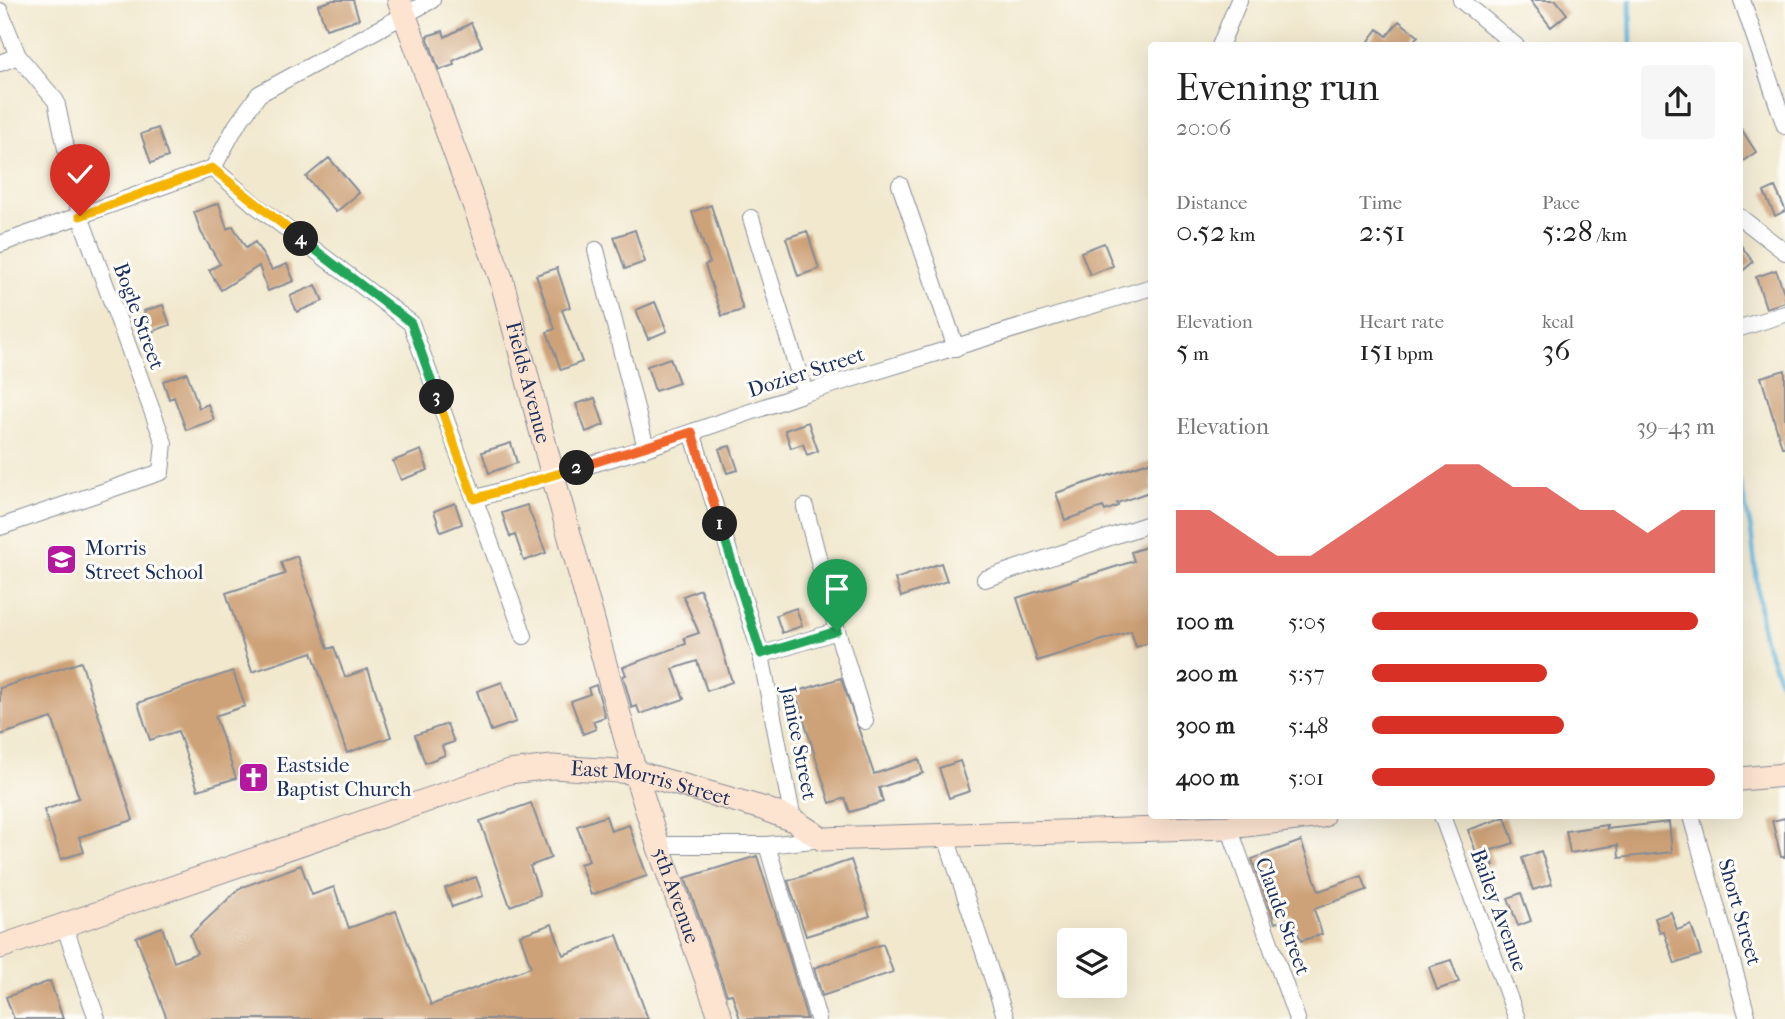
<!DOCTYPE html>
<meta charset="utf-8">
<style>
body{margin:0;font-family:"IM FELL French Canon",serif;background:#f6f6f6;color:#222;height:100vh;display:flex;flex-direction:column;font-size:26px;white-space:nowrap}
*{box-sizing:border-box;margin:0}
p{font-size:23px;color:#767676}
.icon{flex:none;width:38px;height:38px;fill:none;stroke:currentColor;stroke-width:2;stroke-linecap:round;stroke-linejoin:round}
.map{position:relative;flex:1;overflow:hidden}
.details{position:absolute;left:1148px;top:42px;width:595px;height:777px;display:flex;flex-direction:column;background:#fff;border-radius:7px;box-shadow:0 7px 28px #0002}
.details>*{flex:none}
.tools{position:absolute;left:1057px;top:928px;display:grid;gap:14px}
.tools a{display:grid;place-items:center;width:70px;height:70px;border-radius:7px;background:#fff;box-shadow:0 7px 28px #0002;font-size:35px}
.pin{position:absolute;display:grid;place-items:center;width:60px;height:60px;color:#fff;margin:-72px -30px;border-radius:50% 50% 50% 0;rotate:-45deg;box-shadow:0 0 7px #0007}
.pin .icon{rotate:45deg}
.km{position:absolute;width:35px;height:35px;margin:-18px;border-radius:50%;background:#222;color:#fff;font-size:19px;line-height:35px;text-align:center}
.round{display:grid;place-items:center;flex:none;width:74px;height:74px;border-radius:7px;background:#f6f6f6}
.headline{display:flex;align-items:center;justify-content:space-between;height:119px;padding:0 28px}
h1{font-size:38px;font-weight:600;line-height:52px}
.stats{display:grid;grid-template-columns:repeat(3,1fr);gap:10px;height:119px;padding:7px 28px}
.stats div{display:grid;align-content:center}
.stats b{font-size:30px;font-weight:600}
.stats small{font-size:19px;font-weight:400}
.stats p{font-size:19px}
.chart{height:196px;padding:14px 28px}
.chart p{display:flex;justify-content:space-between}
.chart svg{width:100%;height:126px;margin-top:7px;fill:#d93025;opacity:.7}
ul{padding:0 28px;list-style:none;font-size:23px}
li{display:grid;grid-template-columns:112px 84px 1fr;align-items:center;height:52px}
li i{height:18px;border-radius:9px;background:#d93025}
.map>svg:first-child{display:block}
</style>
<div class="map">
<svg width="1785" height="1019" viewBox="0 0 1785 1019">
<rect width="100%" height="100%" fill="#fdfcf7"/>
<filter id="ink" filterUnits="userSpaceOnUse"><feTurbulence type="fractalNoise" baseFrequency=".0143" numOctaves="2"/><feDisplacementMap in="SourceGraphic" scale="14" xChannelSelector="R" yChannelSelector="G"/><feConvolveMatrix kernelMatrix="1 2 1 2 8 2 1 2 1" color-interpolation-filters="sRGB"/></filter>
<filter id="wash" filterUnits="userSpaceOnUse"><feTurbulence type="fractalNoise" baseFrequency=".00686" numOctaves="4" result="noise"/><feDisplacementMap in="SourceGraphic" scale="28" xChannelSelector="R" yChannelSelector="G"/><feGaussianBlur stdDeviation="1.57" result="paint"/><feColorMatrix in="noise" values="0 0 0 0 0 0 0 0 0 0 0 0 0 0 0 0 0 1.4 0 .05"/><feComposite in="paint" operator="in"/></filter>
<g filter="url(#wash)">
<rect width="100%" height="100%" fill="#f1e8ce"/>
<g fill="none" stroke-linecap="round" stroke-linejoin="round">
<path stroke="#63b7df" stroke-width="4.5" d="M1630 0 1631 46
M1740 481 1751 530 1763 637 1785 693"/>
</g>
<g id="blocks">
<path fill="#cea278" d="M333 0H353L359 19 326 29 318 5Z
M1530 0H1556L1567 14 1551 27Z
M1399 21 1418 36 1409 46H1375L1369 41 1378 29 1387 36Z
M471 23 482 46 453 61 454 65 439 70 427 36 443 31 445 37Z
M1740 127 1756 152 1740 163Z
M158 128 168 157 151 163 141 134Z
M329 158 359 193 336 212 306 177Z
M1775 187 1785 209V211L1775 216 1764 192Z
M219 203 227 229 233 226 246 248 255 242 272 270 287 264 294 281 268 291 259 266 221 290 209 270 220 264 201 232 194 212Z
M711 205 743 310 722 316 705 265 710 263 692 212Z
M635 230 645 262 625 269 614 237Z
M807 231 819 269 798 276 786 238Z
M1104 243 1113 266 1090 275 1081 252Z
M1740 244 1753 262 1740 273Z
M557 268 570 307 562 310 582 362 561 370 547 332 555 329 536 275Z
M1776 270 1785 295V302L1766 308 1756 277Z
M316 285 323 301 297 312 290 296Z
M655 302 667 331 648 339 636 310Z
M163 305 170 325 151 332 144 311Z
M670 358 679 383 655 391 647 366Z
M1785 370V447H1782L1761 377Z
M187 373 199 408 208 404 214 420 186 430 174 397 169 399 163 381Z
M595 398 604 425 586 432 576 404Z
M808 422 818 451 807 455 803 444 791 448 785 430Z
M511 443 517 463 489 473 482 452Z
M730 446 738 470 727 473 719 449Z
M421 450 428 470 401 480 393 461Z
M1152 461V491L1117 503 1118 506 1105 511 1103 507 1065 520 1056 493Z
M455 503 462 524 441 532 434 511Z
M527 505 546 553 524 561 515 535 510 537 502 513Z
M1152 545V642L1136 647 1131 631 1037 661 1017 598 1134 561 1131 552Z
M297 556 328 649 334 647 345 677 368 669 391 737 347 753 312 652 252 672 226 593 285 574 281 562Z
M941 563 947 581 901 597 895 579Z
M700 589 717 631 732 682 707 691 697 661 673 669 684 699 640 714 637 706 632 708 623 676 626 675 623 667 686 644 684 638 699 633 683 596Z
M796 608 802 626 782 633 776 615Z
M81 662 133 820 79 837 84 852 61 859 44 810 79 798 52 718 0 735V688Z
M233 671 245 706 215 716 236 778 198 790 178 731 150 740 138 703Z
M841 678 874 774 919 759 923 773 879 788 883 802 850 812 845 798 830 803 795 692Z
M502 682 516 722 491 731 477 691Z
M596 685 605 717 593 721 596 729 583 734 571 701 590 694 588 688Z
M447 724 454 742 442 746 445 755 425 763 415 735Z
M960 761 970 791 949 798 939 768Z
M531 803 551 858 530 866 540 895 510 906 480 821Z
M606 816 611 831 629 825 647 876 591 895 580 864 589 861 577 826Z
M1505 817 1514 843 1489 851 1494 865 1482 869 1468 830Z
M1785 818V857H1781L1772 821Z
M1669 822 1672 852 1619 858 1618 845 1570 853 1566 831 1607 825V829Z
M1301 841 1319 891 1362 876 1367 890 1314 909 1322 934 1301 941 1293 917 1275 923 1252 859Z
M1541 851 1552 884 1533 890 1522 858Z
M757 856 785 943 807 1019H740L732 994 727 995 685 878Z
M851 860 870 916 806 936 788 881Z
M301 865 312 895 334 887 349 928 396 911 431 1005 531 967 520 935 552 924 563 955 617 935 648 1019H167L136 937 162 927 174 962 197 953 190 935 240 888Z
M476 877 483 896 452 907 445 888Z
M1521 893 1531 921 1518 926 1508 898Z
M1671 912 1677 930 1691 925 1701 955 1675 964 1664 932 1660 933 1655 918Z
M883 944 893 972 822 996 814 968Z
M1451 960 1459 982 1437 990 1429 967Z
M50 981 63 1019H14L6 997Z"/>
</g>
</g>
<g filter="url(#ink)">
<use href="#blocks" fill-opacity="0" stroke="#868c96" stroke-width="2"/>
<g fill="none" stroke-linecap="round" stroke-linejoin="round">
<defs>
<path id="street" d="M432 0 259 94 236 126 213 168 254 204 411 323 524 636
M1461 0 1516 46
M1742 0 1785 126
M0 11 18 56 56 101 80 216 164 443 161 472 0 527
M1220 46 1239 0
M0 63 18 56
M900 185 956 348
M1740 217 1785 252
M751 218 805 393
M0 244 213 168
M596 250 646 448
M1740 328 1785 314
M692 432 761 655 793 820
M474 499 646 448 805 393 1152 287
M805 507 837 631 865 721
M985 579 1152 523
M761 655 837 631
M1442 816 1517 1019
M1691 816 1748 1019
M1229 827 1297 1019
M945 834 1006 1019
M658 845H767L822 839
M767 845 818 1019
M64 925 97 1019"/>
<g id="secondary">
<path id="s1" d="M399 0 501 278 553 476 635 772 658 845 721 1019"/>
<path d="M1740 779 1785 775"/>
<path id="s2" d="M0 947 509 772 552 767 635 772 762 808 793 820 822 839 1229 827 1322 816"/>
</g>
</defs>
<use href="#street" stroke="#868c96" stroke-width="18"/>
<use href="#secondary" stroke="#868c96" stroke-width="25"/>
<use href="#street" stroke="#fff" stroke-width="16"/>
<use href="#secondary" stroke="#fde4d1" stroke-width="23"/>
</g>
</g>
<g fill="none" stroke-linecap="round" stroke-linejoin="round" filter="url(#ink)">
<defs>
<path id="split-1" d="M720 524 761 654 837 631"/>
<path id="split-2" d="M577 468 692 432 720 524"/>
<path id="split-3" d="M437 397 474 499 577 468"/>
<path id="split-4" d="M301 239 411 323 437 397"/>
<path id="split-5" d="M80 216 212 168 301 239"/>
</defs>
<use href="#split-1" stroke="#fff" stroke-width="14"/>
<use href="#split-2" stroke="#fff" stroke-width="14"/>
<use href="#split-3" stroke="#fff" stroke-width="14"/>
<use href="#split-4" stroke="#fff" stroke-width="14"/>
<use href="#split-5" stroke="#fff" stroke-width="14"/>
<use href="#split-1" stroke="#22a559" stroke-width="9"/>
<use href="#split-2" stroke="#f0652b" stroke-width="9"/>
<use href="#split-3" stroke="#f5b400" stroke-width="9"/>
<use href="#split-4" stroke="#22a559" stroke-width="9"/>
<use href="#split-5" stroke="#f5b400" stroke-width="9"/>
</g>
<defs>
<symbol id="school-square" viewBox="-11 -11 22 22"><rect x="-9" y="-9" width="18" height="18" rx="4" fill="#b5179e" stroke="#fdfcf7"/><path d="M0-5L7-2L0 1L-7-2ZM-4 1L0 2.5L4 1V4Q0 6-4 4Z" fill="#fff"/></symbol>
<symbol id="church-square" viewBox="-11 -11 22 22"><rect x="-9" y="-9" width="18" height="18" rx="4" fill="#b5179e" stroke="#fdfcf7"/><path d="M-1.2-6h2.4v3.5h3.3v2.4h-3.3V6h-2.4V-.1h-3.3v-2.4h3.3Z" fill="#fff"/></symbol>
</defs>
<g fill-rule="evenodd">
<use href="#school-square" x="44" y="542" width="35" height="35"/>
<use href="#church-square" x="236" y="760" width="35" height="35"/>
</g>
<g text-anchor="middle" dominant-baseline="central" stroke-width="6" stroke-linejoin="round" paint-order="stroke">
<g font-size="21" fill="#1b2f5e" stroke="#fdfcf7">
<text transform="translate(139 316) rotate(70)">Bogle Street</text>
<text transform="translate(806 372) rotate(-18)">Dozier Street</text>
<text stroke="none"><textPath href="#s1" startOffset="404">Fields Avenue</textPath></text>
<text transform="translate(799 743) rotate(79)">Janice Street</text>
<text stroke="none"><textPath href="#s2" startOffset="682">East Morris Street</textPath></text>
<text stroke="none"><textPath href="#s1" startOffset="938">5th Avenue</textPath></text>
<text transform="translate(1499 910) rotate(70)">Bailey Avenue</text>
<text transform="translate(1740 912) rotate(74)">Short Street</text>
<text transform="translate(1283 916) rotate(70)">Claude Street</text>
</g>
<g font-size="21" fill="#1b2f5e" stroke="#fdfcf7" text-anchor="start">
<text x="85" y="548">Morris<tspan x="85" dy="24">Street School</tspan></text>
<text x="276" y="765">Eastside<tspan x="276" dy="24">Baptist Church</tspan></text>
</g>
</g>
</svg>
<div class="tools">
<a><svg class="icon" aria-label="layers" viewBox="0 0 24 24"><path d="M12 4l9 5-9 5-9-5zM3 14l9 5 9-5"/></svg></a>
</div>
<div class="pin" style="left:837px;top:631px;background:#1e9e55"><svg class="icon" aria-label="arrive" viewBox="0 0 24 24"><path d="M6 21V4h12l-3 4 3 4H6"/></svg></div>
<div class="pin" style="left:80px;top:216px;background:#d93025"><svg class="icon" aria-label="check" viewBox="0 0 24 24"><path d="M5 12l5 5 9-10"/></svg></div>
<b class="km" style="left:720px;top:524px">1</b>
<b class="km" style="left:577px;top:468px">2</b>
<b class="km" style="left:437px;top:397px">3</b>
<b class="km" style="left:301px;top:239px">4</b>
<section class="details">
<div class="headline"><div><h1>Evening run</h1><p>20:06</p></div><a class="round"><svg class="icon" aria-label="share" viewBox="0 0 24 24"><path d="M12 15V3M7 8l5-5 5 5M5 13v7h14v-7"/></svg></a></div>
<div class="stats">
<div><p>Distance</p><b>0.52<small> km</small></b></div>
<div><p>Time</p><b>2:51</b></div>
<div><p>Pace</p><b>5:28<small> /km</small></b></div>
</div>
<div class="stats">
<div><p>Elevation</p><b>5<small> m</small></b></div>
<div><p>Heart rate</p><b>151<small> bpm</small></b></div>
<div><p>kcal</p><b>36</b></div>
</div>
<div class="chart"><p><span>Elevation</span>39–43 m</p>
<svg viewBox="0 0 160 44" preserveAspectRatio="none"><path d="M0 44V22L10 22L20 30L30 38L40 38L50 30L60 22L70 14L80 6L90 6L100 14L110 14L120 22L130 22L140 30L150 22L160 22V44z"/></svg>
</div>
<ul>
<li><b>100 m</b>5:05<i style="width:95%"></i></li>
<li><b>200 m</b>5:57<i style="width:51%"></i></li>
<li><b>300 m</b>5:48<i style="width:56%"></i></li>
<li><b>400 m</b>5:01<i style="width:100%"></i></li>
</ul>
</section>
</div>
